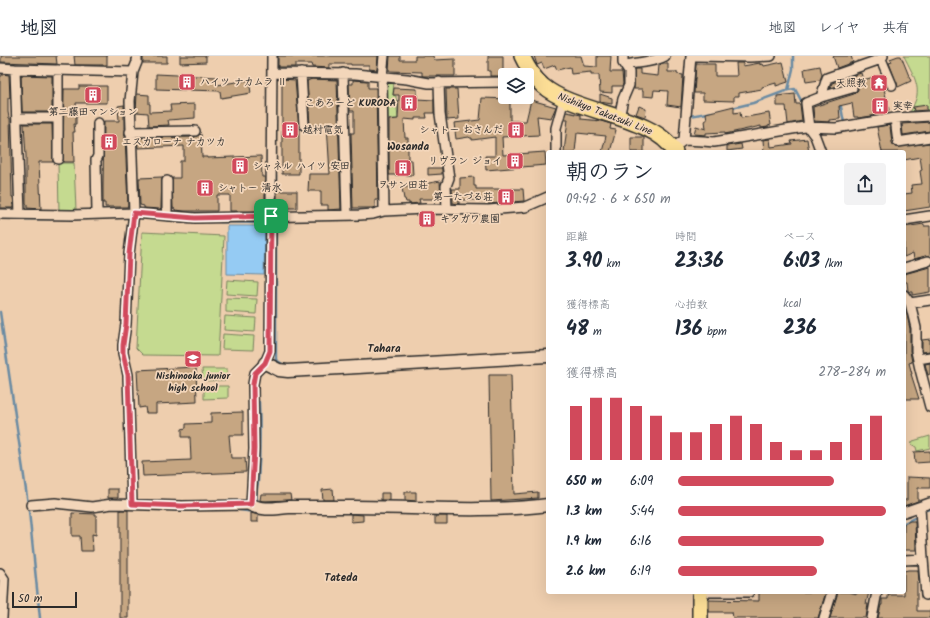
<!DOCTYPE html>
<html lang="ja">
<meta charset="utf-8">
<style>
body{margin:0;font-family:Kalam,"Klee One",sans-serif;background:#f2f2f3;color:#1f2937;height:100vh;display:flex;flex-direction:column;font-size:15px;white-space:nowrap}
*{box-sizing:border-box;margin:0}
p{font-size:13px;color:#747a83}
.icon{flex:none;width:22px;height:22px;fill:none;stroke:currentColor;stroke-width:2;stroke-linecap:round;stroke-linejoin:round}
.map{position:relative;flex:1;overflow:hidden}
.drawer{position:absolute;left:546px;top:94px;width:360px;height:444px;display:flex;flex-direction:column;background:#fff;border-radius:4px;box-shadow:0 4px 16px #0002}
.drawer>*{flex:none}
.controls{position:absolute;left:498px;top:12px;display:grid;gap:8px}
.controls a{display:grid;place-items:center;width:36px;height:36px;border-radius:4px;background:#fff;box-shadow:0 4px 16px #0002;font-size:20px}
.scale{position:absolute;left:12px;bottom:10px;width:65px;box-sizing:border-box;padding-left:4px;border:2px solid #2b2b2b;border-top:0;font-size:11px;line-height:14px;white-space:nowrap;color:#2b2b2b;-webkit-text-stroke:3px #f3d6ba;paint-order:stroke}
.pin{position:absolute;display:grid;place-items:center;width:34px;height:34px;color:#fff;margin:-17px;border-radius:8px;box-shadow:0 2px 6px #0006}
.round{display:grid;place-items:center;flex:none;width:42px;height:42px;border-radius:4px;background:#f2f2f3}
.head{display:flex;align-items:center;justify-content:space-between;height:68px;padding:0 20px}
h1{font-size:22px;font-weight:800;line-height:30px}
.figures{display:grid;grid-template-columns:repeat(3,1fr);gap:6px;height:68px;padding:4px 20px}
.figures div{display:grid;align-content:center}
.figures b{font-size:20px;font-weight:800}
.figures small{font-size:11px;font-weight:400}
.figures p{font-size:11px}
.chart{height:112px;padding:8px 20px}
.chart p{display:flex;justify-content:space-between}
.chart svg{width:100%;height:72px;margin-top:4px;stroke:#d1495b;stroke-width:6}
ul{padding:0 20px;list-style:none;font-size:13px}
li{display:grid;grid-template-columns:64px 48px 1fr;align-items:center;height:30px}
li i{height:10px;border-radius:5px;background:#d1495b}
header{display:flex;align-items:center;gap:24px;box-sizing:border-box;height:56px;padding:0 20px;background:#fff;border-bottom:1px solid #e0e1e3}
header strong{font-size:19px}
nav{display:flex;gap:22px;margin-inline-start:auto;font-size:14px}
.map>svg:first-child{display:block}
</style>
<header>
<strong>地図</strong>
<nav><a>地図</a><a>レイヤ</a><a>共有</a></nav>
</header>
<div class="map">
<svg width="930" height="562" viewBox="0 0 930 562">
<rect width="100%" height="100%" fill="#eeceae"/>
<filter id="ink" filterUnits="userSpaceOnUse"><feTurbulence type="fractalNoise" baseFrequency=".025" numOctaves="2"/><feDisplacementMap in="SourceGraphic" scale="8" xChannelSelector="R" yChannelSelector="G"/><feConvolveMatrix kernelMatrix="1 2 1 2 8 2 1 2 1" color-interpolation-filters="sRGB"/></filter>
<g filter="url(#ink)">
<path fill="#c5da90" stroke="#78825e" d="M904 0H930V59L909 61C910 54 914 50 916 43 921 29 910 13 904 0Z
M390 25H394L393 39 396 40 398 63H388L387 28Z
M58 107H74L76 154 59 155Z
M142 176 224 180 218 300 143 299 136 292Z
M227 224 258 226 257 240 226 238Z
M226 242 257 243 256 258 226 256Z
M225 260 256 262 255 276 224 274Z
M223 278 254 280 253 294 222 293Z
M202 313H227V324L203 325Z
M204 330H228V342L204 343Z
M930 380V392L917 395 916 391 911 388 913 385Z"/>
<path fill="#95cbf3" stroke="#6b8ba3" d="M227 170H265L264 219 227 218Z"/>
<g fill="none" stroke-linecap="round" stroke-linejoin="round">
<path stroke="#6b8ba3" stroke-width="2.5" d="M788 34 795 33 803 48
M836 51H841L844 67
M732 52 753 47 788 34 793 13V0
M690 60 713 56
M276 119V158
M20 163H51
M156 163 189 166
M220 166 263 167
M275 167H276V304L284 309
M0 256 29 455 40 562
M258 447C255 441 257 433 258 426 260 399 260 372 259 346
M50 451 93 455
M233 453 254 456
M173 454H198
M926 454 930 453
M904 467 914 462"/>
</g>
<path fill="#c6a682" stroke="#2b2b2b" d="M1 0H56L57 8 1 6Z
M74 0H107V9H75Z
M143 0H167V7H143Z
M180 0H206V6L180 7Z
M278 0H378L377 14 369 13V9H351V8H329V12L312 11 311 8H295V11H278Z
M390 0H400V4H415V0H433L434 4 455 3V20H422V16L389 15Z
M488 0H503V20H490V15H488Z
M534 0H581L584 10 597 11V0H611L610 16H622L623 28 622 30H612V37L600 36 599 19H591V16L571 18 570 11 557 14 555 9 544 13 542 7 537 9Z
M833 0H851L853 6 837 12Z
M898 0H901L911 25 898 31 889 7 892 6 890 3Z
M783 6 788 26 776 30V27L762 31V33L739 37V40H734V45L703 44V37H694L696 8H715V20H737L736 7H743V10L760 7V9L763 8 764 10Z
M663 8H668V16H677V18L683 19 681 51 667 49 668 35 654 34 653 41 643 40V35H642V33H634V13H640V18L658 20 659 9Z
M820 10 822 19 820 24 806 26 804 13Z
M861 17 863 24 881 19 887 33H884L889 54 885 55V58L858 62V61H854L852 47 839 50 840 63 829 64V66L814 65 813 51 854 38 858 34V30L854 26 830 32 832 27Z
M2 18 9 19 10 42H8V56L9 62H10L12 141H13L14 148H13V152H0V20H2Z
M156 18 217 21V29L249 24 251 37 221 42 220 35 156 33Z
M21 19 52 20V56H22Z
M282 23 295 24 299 71V118H282Z
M312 23 337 24 341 153 328 154V149H321V135H308L309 118H330L327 68 310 70 307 25Z
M353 24 368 25V32H376L378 144H375V151L372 152H353L351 77H354V55H350L349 28H353Z
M79 30H107V47H76L77 61H76V68H74L75 76H73L74 106H63L64 33H79Z
M394 32 417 33V43L434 44V57H426L427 62H415V64L404 63 405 82H408V104H412L413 119H389V64L398 63 399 39H393Z
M446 33H457L459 63 447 64Z
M137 38 149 39V48H150V56L171 55 170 49 195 48V62L168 64 169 69 149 70 148 57 136 56Z
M600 38 612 42V48L600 46Z
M795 38 796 48H800L802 65 788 68 786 50H777V40Z
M482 42 510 43V65H526L531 44 556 51 551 62 537 60 539 79 502 81 503 99 545 96 546 109 486 114 485 100H495V81L472 84V82H470L469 81 456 83 454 67 480 64Z
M124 49V76L125 80 128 149 127 151H105V147H103V129L104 65H119L118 50Z
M927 49V54L914 55 913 51Z
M639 50 646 53 645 61 636 58Z
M734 50V57L740 56 741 62 769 57 771 69 768 70V71L761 72V70L725 78V76L706 77V79L694 78 696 70 706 73 705 64H707L706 57Z
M567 56 581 59V63L601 65 611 68 610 73 616 74 610 96H602L606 80 577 77 575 96H564L568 63H565Z
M930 66V75L903 79 902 68Z
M24 68H52L53 106H39L41 153 27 152V148H26V100Z
M888 69 890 70 892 87 895 91 930 87V151L904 155V138L912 137 911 129 922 128 920 115 922 114 920 101 904 104V96H882L877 71Z
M201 78 202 101H207V102L261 100 262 121H265V155H230V139H217V155H185L175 154V153L173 152 172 122H180V105H184V90L138 92 137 82 195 81Z
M631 81H644V96H631Z
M770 83 771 91 792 88 791 85 807 83 809 96H764L763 84Z
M741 88 742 93 727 95V90Z
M428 112H442V118L428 119Z
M162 121 161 152 160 153 144 152V150L140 149 139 122Z
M474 121V130H476V133H523L524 145 489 148 488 144H459V148L453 147 452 133H460V122Z
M440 125 441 143H419L420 147 409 148V146H406L405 143H404L402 132Z
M277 135H297V152H289V149H277Z
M421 159H433V170H425V168L420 167Z
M924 168V170H930V199L914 203 913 197 904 201V171Z
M930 211V236L912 239V236H910L908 235 907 226H904V218Z
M904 254H906L910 273V295L912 306 909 307 912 318H911L919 343H904Z
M930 283V295L922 296V284Z
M930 307V318L928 319 925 308Z
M196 311 197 346 156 348V357H146L145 351 139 352 137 314Z
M489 319H511L514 438 538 436V442L491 445Z
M243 356V379H229L231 402H245L246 416 143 420 142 406 191 404 190 381H182V373L186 372V368L211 367V357Z
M930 395V406L915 407 914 396Z
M907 421 930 422V432H918V445L904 450V444H907Z
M108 433H118V442H108Z
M333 433 334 444H323L322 434Z
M405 436H416V445L405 444Z
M381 437H389V444H381Z
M261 438H290L291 444 262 445 260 444Z
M120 454H128V562H120Z
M72 457 96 458V479L92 478 93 495H81L80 480H72Z
M251 457 258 459V466H251Z
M351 458 363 459V465L351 466Z
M435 460H447V468H435Z
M910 465H915L916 494H904V468Z
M908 514H918L919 525H917V555H930V562H878L881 549H882V543H888V539H904V515Z
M759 536H826L818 562H733L732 556H709V544L759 545Z
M838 536H849L857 538V536H869L866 548H868L866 562H830Z"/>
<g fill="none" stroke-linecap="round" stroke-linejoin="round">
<defs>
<path id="minor" d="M696 0 750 1 771 0
M881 3 892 29
M625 9C638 6 653 7 665 0
M0 12 15 13 133 16
M15 13 20 158
M58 14V103
M272 17 355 18 407 23 429 27 505 26
M301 17 304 69
M343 17 347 158
M439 26 440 58 449 122 446 130 447 153
M821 41 852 32
M17 62H58
M619 62 623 43 629 29V16L623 7V0
M895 62 898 86 930 81
M130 76 195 75
M684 84 691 0
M673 92 684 84 703 85 714 86 792 73 805 71 836 72 895 62 930 60
M556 96V72L564 43
M821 96 815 80 809 72 806 47 821 41 827 22 881 3 883 0
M167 125V159
M384 155 382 21 384 0
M0 158 72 159 134 157 195 162 360 159 373 158 384 155 425 153 489 154 525 151 548 141
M97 158 96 104 98 100V67
M904 164 930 160
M904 212 928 205
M904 239 910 247 916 272V295L920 313 930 351
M910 247 930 244
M918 303 930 301
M132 448 128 319 123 297V289L126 268 129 198 134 157 130 45 133 16 137 6V0
M31 449 55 447 92 451 112 448 182 450 251 449 254 393 253 328 255 317 265 307 270 295 272 0
M904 456 930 447
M923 503 926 539
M904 504 923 503 920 451
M0 517 4 523 2 562
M710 536H749
M824 562 832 536
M872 562 877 536"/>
<path id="tertiary" d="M265 307 279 314 288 315 548 300
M251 449C264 455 275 452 289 451 311 451 332 451 353 451 418 451 483 457 548 449"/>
<path id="primary" d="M522 0C527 11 533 22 543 30 576 58 654 59 675 96
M700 562V536"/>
</defs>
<use href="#minor" stroke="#2b2b2b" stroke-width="12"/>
<use href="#tertiary" stroke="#2b2b2b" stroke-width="15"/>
<use href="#primary" stroke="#2b2b2b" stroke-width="18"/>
<use href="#minor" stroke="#f3d6ba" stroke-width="9"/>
<use href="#tertiary" stroke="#f3d6ba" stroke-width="12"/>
<use href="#primary" stroke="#fcde96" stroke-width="15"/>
</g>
</g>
<g fill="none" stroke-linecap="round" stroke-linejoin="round" filter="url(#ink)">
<defs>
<path id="route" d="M134 157 195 162 271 160 270 295 265 307 255 317 253 328 254 393 251 448 182 450 132 448 128 319 123 297V289L126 268 129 198Z"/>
</defs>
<use href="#route" stroke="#fff" stroke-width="8"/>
<use href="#route" stroke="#d1495b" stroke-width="5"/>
</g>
<defs>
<symbol id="building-square" viewBox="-11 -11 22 22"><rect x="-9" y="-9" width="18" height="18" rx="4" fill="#d1495b" stroke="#f3d6ba"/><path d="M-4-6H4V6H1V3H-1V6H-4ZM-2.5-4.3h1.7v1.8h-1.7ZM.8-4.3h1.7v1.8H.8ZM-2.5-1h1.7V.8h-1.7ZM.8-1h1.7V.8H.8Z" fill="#fff"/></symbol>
<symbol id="temple-square" viewBox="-11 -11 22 22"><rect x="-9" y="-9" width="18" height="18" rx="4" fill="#d1495b" stroke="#f3d6ba"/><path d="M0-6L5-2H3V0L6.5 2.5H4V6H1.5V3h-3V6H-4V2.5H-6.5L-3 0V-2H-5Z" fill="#fff"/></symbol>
<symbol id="school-square" viewBox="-11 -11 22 22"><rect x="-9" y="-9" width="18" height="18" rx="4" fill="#d1495b" stroke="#f3d6ba"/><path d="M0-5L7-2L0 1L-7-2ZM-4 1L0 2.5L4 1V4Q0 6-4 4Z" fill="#fff"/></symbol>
</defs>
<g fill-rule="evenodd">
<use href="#building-square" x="177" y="16" width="20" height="20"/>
<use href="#temple-square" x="869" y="17" width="20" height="20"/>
<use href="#building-square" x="83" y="29" width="20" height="20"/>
<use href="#building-square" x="399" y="37" width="20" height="20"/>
<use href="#building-square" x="870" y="40" width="20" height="20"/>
<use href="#building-square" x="280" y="64" width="20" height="20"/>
<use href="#building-square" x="506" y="64" width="20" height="20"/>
<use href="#building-square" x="99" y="76" width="20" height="20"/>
<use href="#building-square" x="505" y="95" width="20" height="20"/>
<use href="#building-square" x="230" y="100" width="20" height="20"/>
<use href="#building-square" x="393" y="102" width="20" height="20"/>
<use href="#building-square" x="195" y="122" width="20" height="20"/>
<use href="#building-square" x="496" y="131" width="20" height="20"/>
<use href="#building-square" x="417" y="153" width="20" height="20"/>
<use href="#school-square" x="183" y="293" width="20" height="20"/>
</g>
<g text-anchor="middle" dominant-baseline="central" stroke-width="3.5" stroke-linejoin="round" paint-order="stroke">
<g font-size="10" font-weight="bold" fill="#2b2b2b" stroke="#f3d6ba" text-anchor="start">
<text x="200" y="26">ハイツ ナカムラ Ⅱ</text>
<text x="866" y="27" text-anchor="end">天照教</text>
<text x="396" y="47" text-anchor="end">こあろーど KURODA</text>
<text x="893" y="50">実幸</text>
<text x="93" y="56" text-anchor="middle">第二藤田マンション</text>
<text x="303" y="74">越村電気</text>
<text x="503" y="74" text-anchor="end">シャトー おさんだ</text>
<text x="122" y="86">エスカローナ ナカツカ</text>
<text x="502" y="105" text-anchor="end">リヴラン ジョイ</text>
<text x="253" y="110">シャネル ハイツ 安田</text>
<text x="403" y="129" text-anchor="middle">ヲサン田荘</text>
<text x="218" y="132">シャトー 清水</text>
<text x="493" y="141" text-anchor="end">第一たづる荘</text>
<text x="440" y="163">キタガワ農園</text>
<text x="193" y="320" text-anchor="middle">Nishinooka junior<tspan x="193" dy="12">high school</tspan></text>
</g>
<g font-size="10" fill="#2b2b2b" stroke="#f3d6ba">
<text transform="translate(605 58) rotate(21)">Nishikyo Takatsuki Line</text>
</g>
<g font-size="11" font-weight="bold" fill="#2b2b2b" stroke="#f3d6ba">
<text x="408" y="91">Wosanda</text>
<text x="384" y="293">Tahara</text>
<text x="341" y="522">Tateda</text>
</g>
</g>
</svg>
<div class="controls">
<a><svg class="icon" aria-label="layers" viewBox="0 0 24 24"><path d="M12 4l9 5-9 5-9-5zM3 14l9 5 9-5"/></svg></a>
</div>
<div class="scale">50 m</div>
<div class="pin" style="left:271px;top:160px;background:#1e9e55"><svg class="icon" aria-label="arrive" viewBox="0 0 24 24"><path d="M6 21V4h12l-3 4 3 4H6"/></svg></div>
<section class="drawer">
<div class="head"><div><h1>朝のラン</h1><p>09:42 · 6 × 650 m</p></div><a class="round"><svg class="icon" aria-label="share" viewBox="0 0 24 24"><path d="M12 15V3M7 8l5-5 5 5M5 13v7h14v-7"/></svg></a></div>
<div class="figures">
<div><p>距離</p><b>3.90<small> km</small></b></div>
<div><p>時間</p><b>23:36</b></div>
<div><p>ペース</p><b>6:03<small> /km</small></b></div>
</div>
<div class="figures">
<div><p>獲得標高</p><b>48<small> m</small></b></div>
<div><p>心拍数</p><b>136<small> bpm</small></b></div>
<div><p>kcal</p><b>236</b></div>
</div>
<div class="chart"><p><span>獲得標高</span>278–284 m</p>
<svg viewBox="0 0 160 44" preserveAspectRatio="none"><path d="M5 44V11M15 44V6M25 44V6M35 44V11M45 44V17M55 44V27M65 44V27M75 44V22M85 44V17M95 44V22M105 44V33M115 44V38M125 44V38M135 44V33M145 44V22M155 44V17"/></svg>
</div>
<ul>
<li><b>650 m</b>6:09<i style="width:75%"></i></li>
<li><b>1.3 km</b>5:44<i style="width:100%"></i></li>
<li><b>1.9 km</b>6:16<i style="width:70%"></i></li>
<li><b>2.6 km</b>6:19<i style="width:67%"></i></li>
</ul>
</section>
</div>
